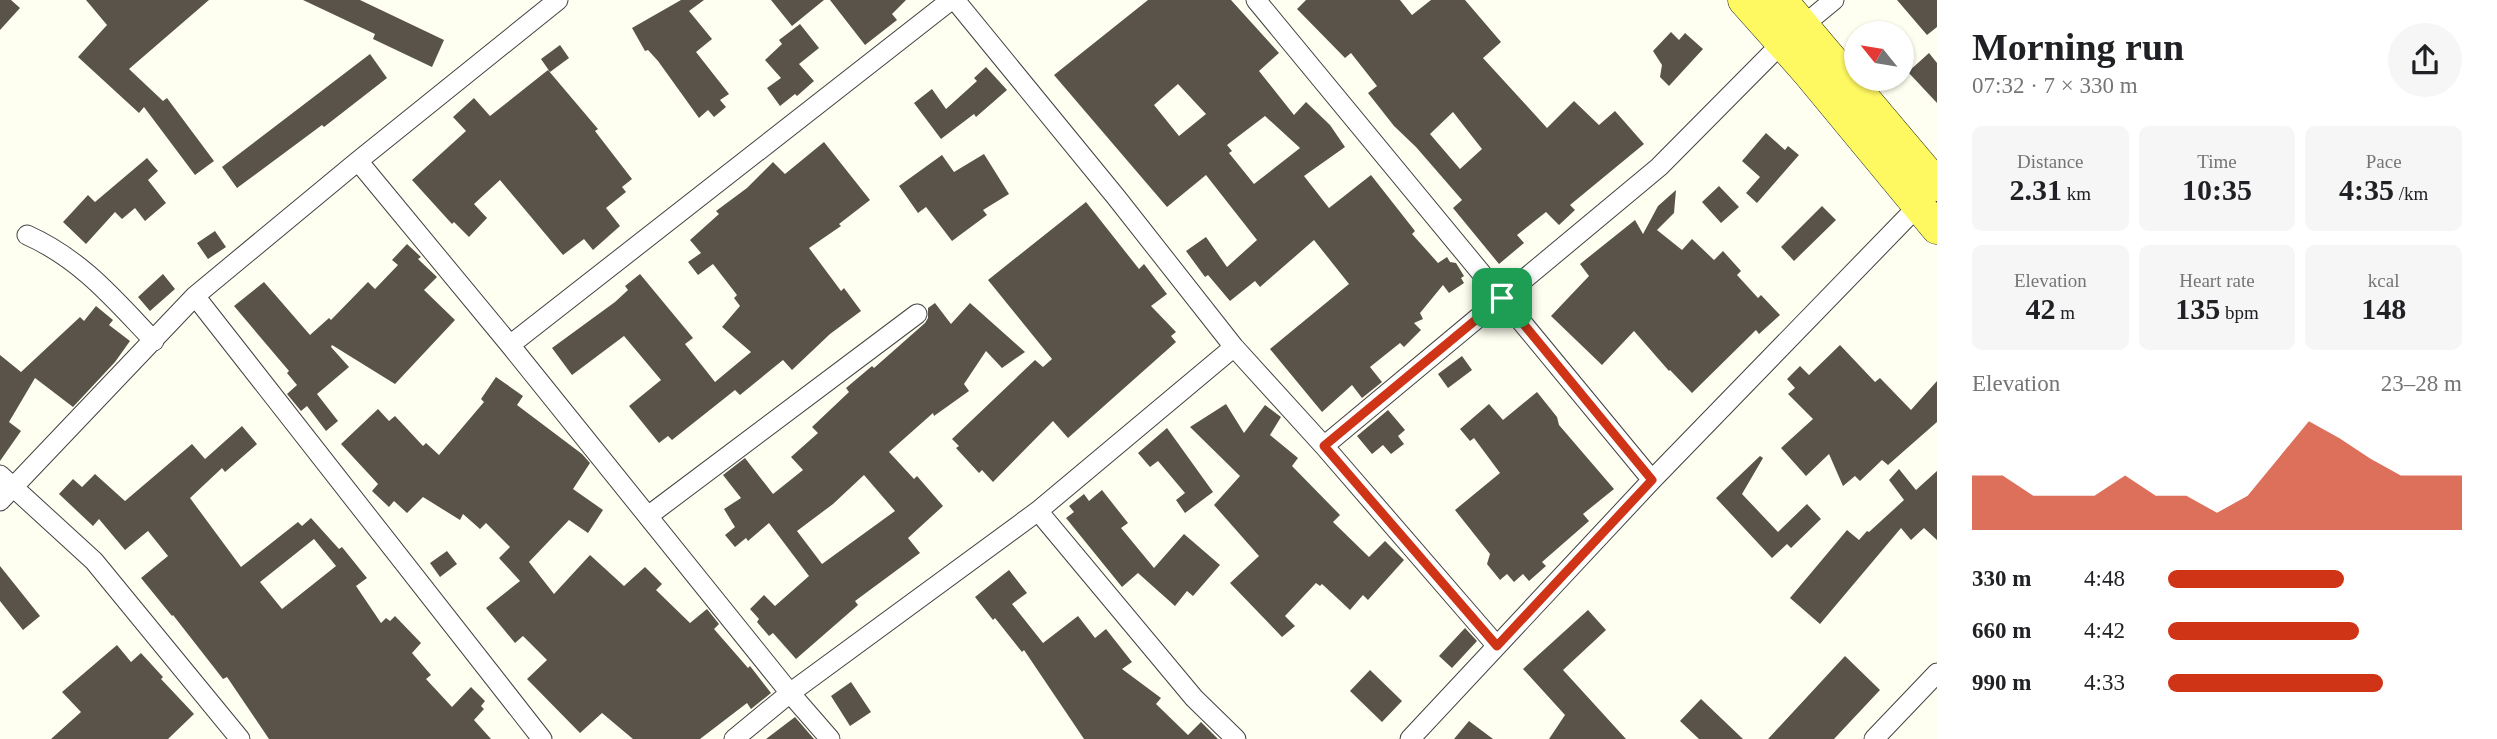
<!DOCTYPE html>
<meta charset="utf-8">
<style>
body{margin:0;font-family:"Times New Roman",serif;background:#f6f6f6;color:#202124;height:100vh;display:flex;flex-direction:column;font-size:26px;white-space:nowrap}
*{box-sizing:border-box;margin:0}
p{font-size:23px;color:#757577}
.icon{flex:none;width:38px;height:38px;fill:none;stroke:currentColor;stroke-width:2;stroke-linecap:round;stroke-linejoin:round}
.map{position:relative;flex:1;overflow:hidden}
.details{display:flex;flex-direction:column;background:#fff;width:560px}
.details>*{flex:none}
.needle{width:46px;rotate:300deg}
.fabs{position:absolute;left:1844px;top:21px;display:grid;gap:14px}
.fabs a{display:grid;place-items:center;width:70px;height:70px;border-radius:50%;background:#fff;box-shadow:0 2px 5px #0004;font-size:35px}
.pin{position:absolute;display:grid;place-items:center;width:60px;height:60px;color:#fff;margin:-30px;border-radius:14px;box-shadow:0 4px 10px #0006}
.round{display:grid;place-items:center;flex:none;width:74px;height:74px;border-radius:37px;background:#f6f6f6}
.headline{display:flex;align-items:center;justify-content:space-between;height:119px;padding:0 35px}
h1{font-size:38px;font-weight:700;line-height:52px}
.figures{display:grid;grid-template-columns:repeat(3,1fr);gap:10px;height:119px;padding:7px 35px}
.figures div{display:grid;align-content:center;border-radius:10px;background:#f6f6f6;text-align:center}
.figures b{font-size:30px;font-weight:700}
.figures small{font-size:19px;font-weight:400}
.figures p{font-size:19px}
.chart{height:196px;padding:14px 35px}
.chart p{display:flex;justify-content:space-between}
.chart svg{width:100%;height:126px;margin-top:7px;fill:#cf3417;opacity:.7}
ul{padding:0 35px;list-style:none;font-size:23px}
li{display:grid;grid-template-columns:112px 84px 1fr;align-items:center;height:52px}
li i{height:18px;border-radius:9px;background:#cf3417}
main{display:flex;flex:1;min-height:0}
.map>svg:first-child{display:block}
</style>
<main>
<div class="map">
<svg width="1937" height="739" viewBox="0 0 1937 739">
<rect width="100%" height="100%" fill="#fffff1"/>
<path fill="#59534a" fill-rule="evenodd" d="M0 0H11L20 8 0 30Z
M86 0H209L129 69 163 101 167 98 214 161 195 175 144 107 139 113 78 57 107 25Z
M303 0H360L444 40 432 67 373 39 375 34Z
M681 0H704L689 11 712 39 696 52 729 94 720 100 726 107 714 117 708 110 699 118 658 61 648 50 645 51 632 28Z
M771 0H824L792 26Z
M830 0H906L892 14 897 20 865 45Z
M1148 0H1231L1279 53 1259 71 1294 115 1306 102 1330 125 1345 147 1304 176 1329 208 1371 175 1415 231 1412 234 1438 263 1447 257 1450 262 1456 263 1464 276 1461 278 1464 283 1449 293 1443 285 1420 313 1423 319 1414 323 1421 330 1404 347 1400 343 1370 367 1382 382 1362 398 1352 385 1322 412 1270 349 1349 284 1314 240 1260 287 1255 281 1230 301 1208 275 1205 277 1186 251 1206 237 1227 267 1257 240 1206 175 1167 207 1054 75ZM1178 84 1206 114 1179 136 1154 105ZM1265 116 1300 148 1254 184 1229 153 1232 151 1227 145Z
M1306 0H1400L1412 15 1431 0H1465L1501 42 1483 58 1547 128 1574 101 1599 125 1615 111 1644 144 1570 205 1575 210 1559 225 1546 212 1541 216 1517 235 1524 243 1499 264 1453 208 1462 200 1416 147 1394 126 1368 93 1377 86 1351 53 1345 58 1297 9ZM1453 112 1482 149 1460 169 1430 134Z
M1897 0H1937V27L1927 35Z
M800 24 819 48 799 64 814 81 797 96 795 94 780 106 767 88 781 78 765 60 782 44 779 40Z
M1671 32 1679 40 1685 33 1703 49 1669 86 1660 77 1662 65 1653 51Z
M560 45 569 58 550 72 541 59Z
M1929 53 1937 63V103L1908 72Z
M370 54 387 78 324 127 322 125 237 188 222 167Z
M986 67 1007 90 976 117 974 114 941 139 914 103 932 89 946 109 977 81 974 78Z
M548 70 598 129 595 131 632 179 622 187 626 192 606 208 620 226 593 250 584 239 563 255 500 180 474 204 487 218 469 237 454 222 452 224 412 180 466 131 453 117 474 98 490 116Z
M1766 133 1785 150 1788 146 1799 155 1757 203 1746 193 1760 177 1742 161Z
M824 142 870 200 839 224 841 226 809 248 841 291 844 288 861 311 830 334 792 370 783 360 740 395 735 390 672 440 668 436 659 443 629 406 661 380 624 336 572 375 552 348 615 302 628 290 625 286 640 274 693 338 685 344 715 382 751 352 722 327 740 306 734 298 737 295 713 264 698 275 688 262 701 253 690 240 719 214 716 211 747 188 773 162 785 174Z
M984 154 1009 194 983 210 987 215 952 241 926 207 918 213 899 186 942 155 954 172Z
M147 158 158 171 148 180 166 203 145 221 135 208 122 219 115 212 86 244 63 222 88 195 95 202Z
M1719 186 1739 207 1721 223 1702 202Z
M1676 190 1674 213 1657 230 1682 250 1692 239 1714 260 1723 251 1741 271 1737 275 1758 298 1761 295 1780 315 1759 334 1756 330 1692 393 1670 370 1669 371 1634 331 1602 365 1551 316 1589 276 1580 264 1635 220 1643 234 1658 206Z
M1086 202 1139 269 1144 264 1167 294 1151 306 1176 332 1171 336 1176 342 1068 438 1053 421 993 482 982 470 979 473 956 448 959 446 952 439 1035 360 1043 367 1052 359 988 280Z
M1822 206 1836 220 1794 261 1781 247Z
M215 231 226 247 208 259 197 243Z
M407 244 421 257 418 259 437 277 424 290 455 320 395 384 332 345 331 347 349 367 317 394 338 421 326 431 307 406 301 411 287 394 297 385 287 373 289 371 234 306 264 282 310 335 329 318 331 320 368 282 375 289 398 265 392 260Z
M163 274 175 289 150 311 138 297Z
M935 303 951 324 970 303 1025 352 1002 368 986 351 964 384 969 391 934 416 933 413 889 452 914 479 917 476 943 506 908 538 920 553 855 601 858 605 796 659 773 633 769 636 757 622 759 619 750 609 764 595 775 606 809 576 769 523 748 541 746 538 735 547 725 535 735 527 724 509 741 498 723 475 745 458 773 494 803 470 791 457 818 433 812 427 849 392 846 388 872 366 874 368 925 323 928 318V308ZM864 475 895 511 822 564 797 531 833 504Z
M96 306 113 320 109 325 130 341 115 362 73 407 35 378 9 422 21 431 0 461V355L21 372 80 317 84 321Z
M1840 345 1875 382 1880 378 1911 410 1937 381V422L1888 465 1882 460 1860 481 1855 476 1843 486 1829 454 1806 476 1781 448 1813 419 1788 394 1795 388 1787 379 1800 366 1809 375Z
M1462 356 1472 370 1448 388 1438 374Z
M496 377 523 396 517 405 582 454 590 463 573 489 603 510 588 533 569 520 529 562 554 594 590 555 624 586 645 567 662 584 656 590 690 623 707 609 719 624 714 629 748 668 750 666 771 693 751 709 747 703 700 739H633L602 713 580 733 527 679 547 660 523 636 515 643 486 608 520 581 499 558 510 547 486 523 480 529 463 514 460 520 423 497 407 513 394 501 389 507 372 491 378 484 341 444 378 409 389 421 395 416 423 446 426 443 439 455 484 402 481 399Z
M1537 392 1557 417 1559 425 1614 489 1583 514 1589 521 1542 562 1546 566 1529 581 1523 574 1514 582 1507 574 1500 580 1487 564 1490 554 1455 510 1500 473 1474 438 1470 441 1460 429 1489 404 1503 420Z
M1226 404 1244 433 1265 405 1281 417 1270 435 1298 458 1292 466 1340 515 1333 522 1369 557 1385 541 1404 560 1368 600 1363 595 1350 610 1322 584 1320 586 1316 583 1285 616 1295 626 1282 637 1230 583 1259 556 1214 505 1240 476 1190 427Z
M1388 410 1405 430 1398 436 1404 444 1391 454 1383 445 1372 454 1357 436Z
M242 426 257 444 225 472 222 468 190 498 241 567 298 522 302 526 311 518 339 549 342 547 367 578 356 586 381 623 386 618 390 621 395 616 421 643 412 653 431 675 426 679 452 707 471 687 485 701 481 706 484 709 474 720 491 739H269L227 677 223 679 173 615 172 616 141 578 168 556 148 531 125 550 99 519 93 526 59 494 73 479 82 487 95 474 125 501 192 444 205 459ZM314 539 336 566 282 609 260 582Z
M1167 428 1213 492 1185 513 1176 500 1185 493 1158 461 1150 467 1138 453Z
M1760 456 1763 458 1742 494 1778 532 1807 504 1821 519 1791 548 1787 544 1772 558 1716 498Z
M1899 469 1916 490 1937 471V540L1924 528 1911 540 1901 528 1820 624 1790 598 1847 530 1859 540 1867 531 1869 532 1904 500 1889 480Z
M1102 490 1128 523 1121 528 1154 568 1184 534 1220 565 1193 596 1187 591 1175 606 1138 573 1122 587 1066 518 1074 512 1069 506 1084 494 1089 501Z
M447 551 457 564 440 577 430 563Z
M0 566 40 616 23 630 0 601Z
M1009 570 1027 593 1012 604 1043 643 1078 616 1095 638 1106 629 1132 662 1122 669 1161 698 1156 704 1188 735 1201 722 1218 739H1084L1024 650 1022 652 995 618 993 620 975 597Z
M1588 610 1606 630 1563 670 1626 739H1549L1565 715 1523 669Z
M1465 628 1477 641 1452 668 1439 656Z
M117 645 131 662 141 653 163 677 161 679 194 714 168 739H51L81 712 62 692Z
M1845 656 1880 690 1834 739H1768Z
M1370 670 1402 701 1382 722 1350 691Z
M851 682 871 712 850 726 831 696Z
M1701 699 1743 739H1699L1680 721Z
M795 717 814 739H766Z
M1469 721 1493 739H1454Z"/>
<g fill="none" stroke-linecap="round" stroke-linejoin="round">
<defs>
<path id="minor" d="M955 0 1116 197 1234 347 1324 446 1497 646
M1256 0 1652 480
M358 161 510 345 790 693 830 739
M27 235C81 259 114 299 154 341
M195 296 542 739
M510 345 951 0
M1324 446 1659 167 1782 43 1834 0
M0 475 94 561 240 739
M0 501 195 296 358 161 558 0
M1038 511 1194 698 1236 739
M648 516 917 314
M734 739 790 693 1038 511 1234 347
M1410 739 1652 480 1918 206
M1874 739 1937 673"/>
<path id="primary" d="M1744 0 1808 72 1937 228
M1781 0 1937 185"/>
</defs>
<use href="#minor" stroke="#424242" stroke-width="21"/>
<use href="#primary" stroke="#202020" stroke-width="33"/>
<use href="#minor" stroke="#fff" stroke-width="19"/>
<use href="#primary" stroke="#fff961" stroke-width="32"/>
</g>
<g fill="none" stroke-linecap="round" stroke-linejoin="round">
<defs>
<path id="route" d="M1502 298 1652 480 1497 646 1324 446Z"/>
</defs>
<use href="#route" stroke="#fff" stroke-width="14"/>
<use href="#route" stroke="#cf3417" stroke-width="9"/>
</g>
</svg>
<div class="fabs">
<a><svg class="needle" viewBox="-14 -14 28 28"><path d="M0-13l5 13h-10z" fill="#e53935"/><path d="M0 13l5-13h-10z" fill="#757577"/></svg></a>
</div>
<div class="pin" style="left:1502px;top:298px;background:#1e9e55"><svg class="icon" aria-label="arrive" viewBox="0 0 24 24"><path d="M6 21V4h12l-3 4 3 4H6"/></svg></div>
</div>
<section class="details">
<div class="headline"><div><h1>Morning run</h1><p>07:32 · 7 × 330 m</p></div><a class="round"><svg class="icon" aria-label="share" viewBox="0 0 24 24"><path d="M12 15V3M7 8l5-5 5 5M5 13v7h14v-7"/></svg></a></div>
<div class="figures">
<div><p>Distance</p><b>2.31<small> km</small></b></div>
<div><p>Time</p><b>10:35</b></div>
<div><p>Pace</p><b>4:35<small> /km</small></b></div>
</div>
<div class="figures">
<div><p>Elevation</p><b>42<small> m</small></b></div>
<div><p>Heart rate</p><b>135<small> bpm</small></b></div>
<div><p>kcal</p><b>148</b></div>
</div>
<div class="chart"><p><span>Elevation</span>23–28 m</p>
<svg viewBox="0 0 160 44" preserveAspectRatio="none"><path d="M0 44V25L10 25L20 32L30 32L40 32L50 25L60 32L70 32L80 38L90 32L100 19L110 6L120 12L130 19L140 25L150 25L160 25V44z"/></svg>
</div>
<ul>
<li><b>330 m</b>4:48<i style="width:60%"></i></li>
<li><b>660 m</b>4:42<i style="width:65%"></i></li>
<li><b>990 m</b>4:33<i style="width:73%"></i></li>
</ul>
</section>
</main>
